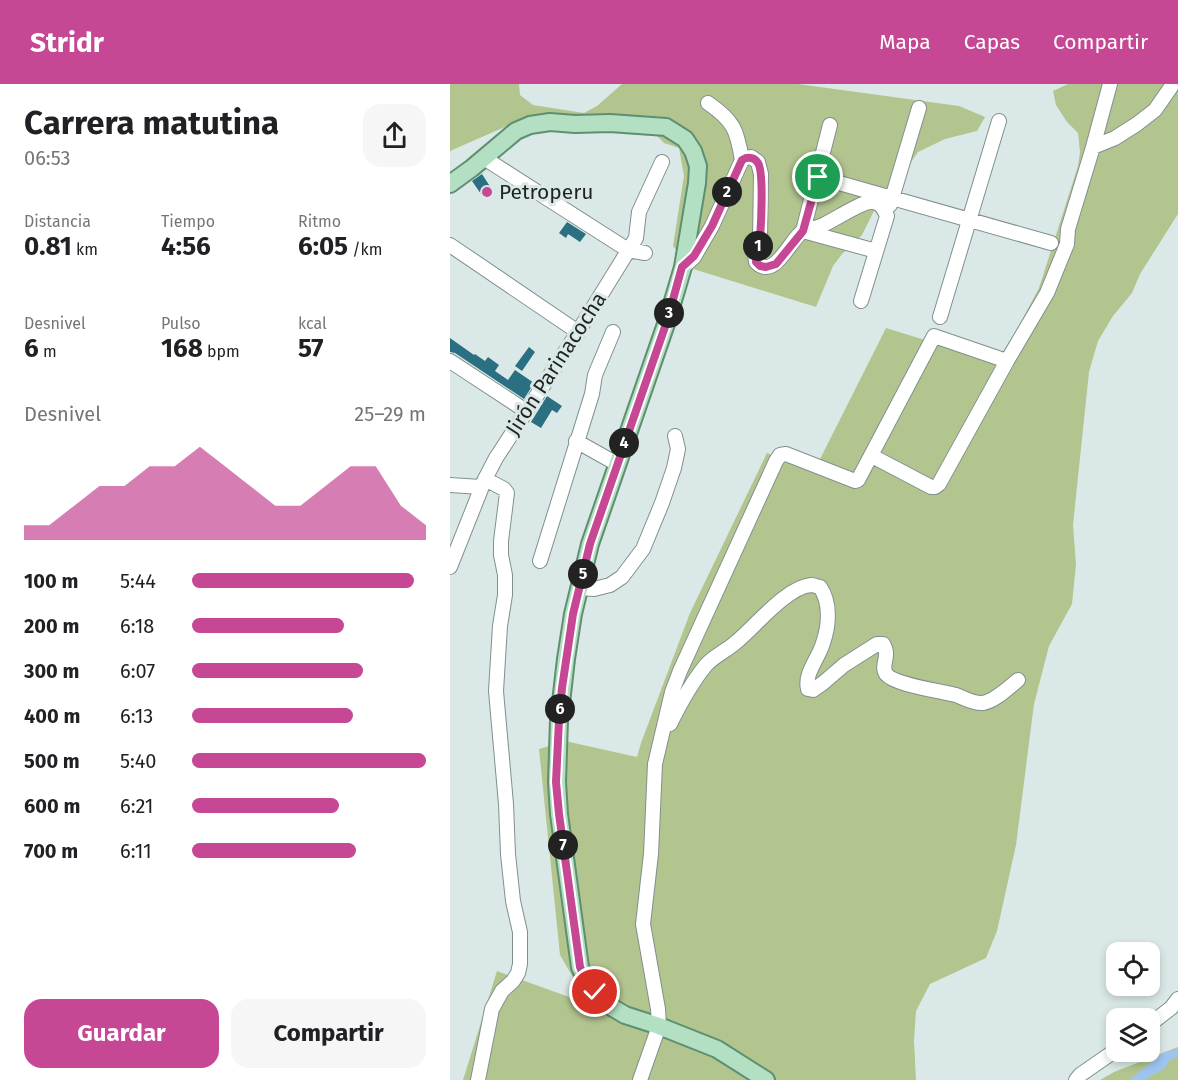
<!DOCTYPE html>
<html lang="es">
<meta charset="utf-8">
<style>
body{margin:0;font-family:"Fira Sans",sans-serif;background:#f6f6f6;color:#202124;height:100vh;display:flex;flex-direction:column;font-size:22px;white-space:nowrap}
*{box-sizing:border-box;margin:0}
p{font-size:20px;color:#757577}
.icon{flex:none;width:33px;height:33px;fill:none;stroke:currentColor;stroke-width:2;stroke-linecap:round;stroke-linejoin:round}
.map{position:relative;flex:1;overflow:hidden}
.panel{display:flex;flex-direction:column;background:#fff;width:450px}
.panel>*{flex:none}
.fabs{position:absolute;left:656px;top:858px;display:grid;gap:12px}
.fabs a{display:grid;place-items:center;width:54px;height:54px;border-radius:12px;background:#fff;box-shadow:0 3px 9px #0003;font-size:30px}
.pin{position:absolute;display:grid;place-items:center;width:51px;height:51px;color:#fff;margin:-26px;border:3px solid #fff;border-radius:50%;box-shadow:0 2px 6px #0007}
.km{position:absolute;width:30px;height:30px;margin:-15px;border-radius:50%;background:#222;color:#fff;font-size:16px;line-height:30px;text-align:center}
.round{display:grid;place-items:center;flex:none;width:63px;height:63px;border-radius:18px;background:#f6f6f6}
.head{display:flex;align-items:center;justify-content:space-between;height:102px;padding:0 24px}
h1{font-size:33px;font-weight:700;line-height:45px}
.stats{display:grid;grid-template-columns:repeat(3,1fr);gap:9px;height:102px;padding:6px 24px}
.stats div{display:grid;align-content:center}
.stats b{font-size:26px;font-weight:700}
.stats small{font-size:16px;font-weight:400}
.stats p{font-size:16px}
.chart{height:168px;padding:12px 24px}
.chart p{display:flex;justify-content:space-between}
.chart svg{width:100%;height:108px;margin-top:6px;fill:#c64894;opacity:.7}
.action{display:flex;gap:12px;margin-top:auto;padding:12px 24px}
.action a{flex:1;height:69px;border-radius:18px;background:#c64894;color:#fff;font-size:24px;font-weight:700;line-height:69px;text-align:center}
.action a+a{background:#f6f6f6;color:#202124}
ul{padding:0 24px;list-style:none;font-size:20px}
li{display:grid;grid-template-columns:96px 72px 1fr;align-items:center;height:45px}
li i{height:15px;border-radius:8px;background:#c64894}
header{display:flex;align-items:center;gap:36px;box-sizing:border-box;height:84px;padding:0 30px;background:#c64894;color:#fff}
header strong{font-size:28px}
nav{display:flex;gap:33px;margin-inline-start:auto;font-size:21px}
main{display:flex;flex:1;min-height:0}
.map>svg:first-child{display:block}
</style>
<header>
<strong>Stridr</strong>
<nav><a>Mapa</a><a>Capas</a><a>Compartir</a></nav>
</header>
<main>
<section class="panel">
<div class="head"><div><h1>Carrera matutina</h1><p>06:53</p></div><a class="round"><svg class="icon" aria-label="share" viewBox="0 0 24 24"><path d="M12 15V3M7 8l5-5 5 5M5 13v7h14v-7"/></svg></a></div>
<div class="stats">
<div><p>Distancia</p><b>0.81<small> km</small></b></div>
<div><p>Tiempo</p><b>4:56</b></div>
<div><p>Ritmo</p><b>6:05<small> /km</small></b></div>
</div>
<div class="stats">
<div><p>Desnivel</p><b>6<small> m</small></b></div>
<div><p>Pulso</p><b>168<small> bpm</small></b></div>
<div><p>kcal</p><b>57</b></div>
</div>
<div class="chart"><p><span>Desnivel</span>25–29 m</p>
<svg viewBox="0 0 160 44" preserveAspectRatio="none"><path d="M0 44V38L10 38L20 30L30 22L40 22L50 14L60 14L70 6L80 14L90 22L100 30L110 30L120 22L130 14L140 14L150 30L160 38V44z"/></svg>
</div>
<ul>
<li><b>100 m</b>5:44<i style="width:95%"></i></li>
<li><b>200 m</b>6:18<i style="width:65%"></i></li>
<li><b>300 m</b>6:07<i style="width:73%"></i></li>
<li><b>400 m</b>6:13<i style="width:69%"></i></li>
<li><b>500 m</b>5:40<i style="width:100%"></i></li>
<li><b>600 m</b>6:21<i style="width:63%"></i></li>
<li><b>700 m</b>6:11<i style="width:70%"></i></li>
</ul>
<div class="action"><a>Guardar</a><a>Compartir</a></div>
</section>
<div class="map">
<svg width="728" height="996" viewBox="0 0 728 996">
<rect width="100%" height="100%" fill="#dae9e7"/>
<path fill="#b2c58f" d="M0 0H69L70 11 83 21 134 29 147 22 172 0H348L509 22 535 33 527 47 495 55 468 68 455 87 435 105 412 151 392 170 383 182 366 223 240 184 223 162 234 92 229 64 214 59 193 38 84 34 57 42 0 67Z
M618 0H728V130L690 190 682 209 663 232 648 257 639 288 623 441 626 480 622 520 599 562 584 620 566 761 547 847 536 874 480 900 466 927 464 957 466 996H13L47 887 147 923 163 927 131 907 110 871 89 665 115 657 187 673 191 659 240 529 317 369 364 387 436 244 546 278 565 249 589 204 628 82 630 68 628 49 617 38 606 21 603 7Z
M728 963V996H650L664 988Z"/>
<path fill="#9ec5f0" d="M728 965V972L719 977 714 985 702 991 695 996H679L708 973 715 968Z"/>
<path fill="#2a6f82" d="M32 90 41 104 31 110 22 97Z
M117 138 136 150 130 158 118 150 116 154 109 149Z
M0 254 24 271 25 270 35 277 38 273 49 281 45 287 58 296 65 286 84 299 74 315 5 269 0 268Z
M79 263 85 268 72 287 65 282Z
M97 312 112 322 107 329 102 326 91 344 81 338Z"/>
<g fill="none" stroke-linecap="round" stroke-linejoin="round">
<defs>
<path id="minor" d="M258 19C284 37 287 46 292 76
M380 41 353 147 426 167
M643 63 665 54 687 40 705 26 721 3
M34 74 178 166 195 169
M368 93 601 159
M440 121 469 24
M0 161 128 248
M233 183 244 173 262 142 292 76 296 74 301 73 308 78 311 90 310 156 305 170 306 178C325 197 340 155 353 147 360 144 369 144 375 140 386 135 411 118 421 118 430 117 434 125 437 132L411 217
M490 233 549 37
M0 277 76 327
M126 357 167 380
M422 372 481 403H485L489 400 557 277 597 209 617 160 618 145 643 63 660 0
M0 401 31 403
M90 477 142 310 145 291 163 248
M0 483 35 395 46 374 128 248 186 154 189 128 212 78
M130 504 144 505 160 501 172 493 193 465 212 419 224 384 228 365 225 352
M220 640C230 620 241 599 256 581 264 572 276 567 285 559 304 544 336 503 361 501 363 501 369 503 370 503 381 519 379 542 373 559 369 574 354 589 358 605L363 606 373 599 394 581 427 560H433C441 573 430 581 436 590 444 601 492 607 506 611 514 614 524 620 533 619 545 617 558 604 568 596
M699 941 721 924 728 915
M28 996 42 925 52 907 63 897 68 889 70 880V848L63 817 58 770 56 720 46 607 50 542 55 511V491L51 471V457L57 409 54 405 35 395
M190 996 209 942 208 925 193 840 201 770 205 680 222 608 230 587 326 377 330 371 336 370 405 397 408 396 484 252 557 277
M626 996 630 991 666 966"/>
<path id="major" d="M0 100 22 84 66 47 80 41 100 38 125 40 160 39 216 43 235 55 243 67 248 82 247 99 233 183 217 237 140 460 123 530 116 575 109 636 107 698 109 730 130 883 138 901 158 921 175 931 209 942 267 965 316 996"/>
</defs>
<use href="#minor" stroke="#828f8e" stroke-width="16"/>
<use href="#major" stroke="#5e8f70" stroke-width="20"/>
<use href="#minor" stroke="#fff" stroke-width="14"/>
<use href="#major" stroke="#b3dfc2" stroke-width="16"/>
</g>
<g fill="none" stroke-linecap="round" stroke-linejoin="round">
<defs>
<path id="route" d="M145 908 138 901 130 883 109 730 106 698 109 636 112 604 123 530 140 460 217 237 232 183 244 172 262 142 292 76 296 74C301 73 305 74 308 79 314 88 311 142 310 155 309 163 306 169 306 178L310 182 316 183 326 180 353 147 368 93"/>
</defs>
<use href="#route" stroke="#fff" stroke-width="12"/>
<use href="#route" stroke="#c64894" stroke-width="8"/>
</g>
<circle fill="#c64894" stroke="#dae9e7" stroke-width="2" cx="37" cy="108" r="6"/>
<g text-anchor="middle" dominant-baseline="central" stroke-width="6" stroke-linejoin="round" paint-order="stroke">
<g font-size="21" fill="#1e2322" stroke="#dae9e7" text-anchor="start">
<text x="49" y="108">Petroperu</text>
</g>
<g font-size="21" fill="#1e2322" stroke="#dae9e7">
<text transform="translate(106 280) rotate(-57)">Jirón Parinacocha</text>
</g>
</g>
</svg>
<div class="fabs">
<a><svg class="icon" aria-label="locate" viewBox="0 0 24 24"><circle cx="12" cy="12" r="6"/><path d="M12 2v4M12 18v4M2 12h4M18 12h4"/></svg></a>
<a><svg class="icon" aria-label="layers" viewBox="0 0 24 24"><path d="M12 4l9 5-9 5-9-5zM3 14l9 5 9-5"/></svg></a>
</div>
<div class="pin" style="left:368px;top:93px;background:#1e9e55"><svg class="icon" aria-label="arrive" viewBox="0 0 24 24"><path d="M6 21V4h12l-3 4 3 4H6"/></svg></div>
<div class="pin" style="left:145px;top:908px;background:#d93025"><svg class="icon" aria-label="check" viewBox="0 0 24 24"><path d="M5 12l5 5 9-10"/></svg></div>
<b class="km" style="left:308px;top:162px">1</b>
<b class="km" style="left:277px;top:108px">2</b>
<b class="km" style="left:219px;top:229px">3</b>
<b class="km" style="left:174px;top:359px">4</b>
<b class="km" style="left:133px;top:490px">5</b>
<b class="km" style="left:110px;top:625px">6</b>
<b class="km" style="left:113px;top:761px">7</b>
</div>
</main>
